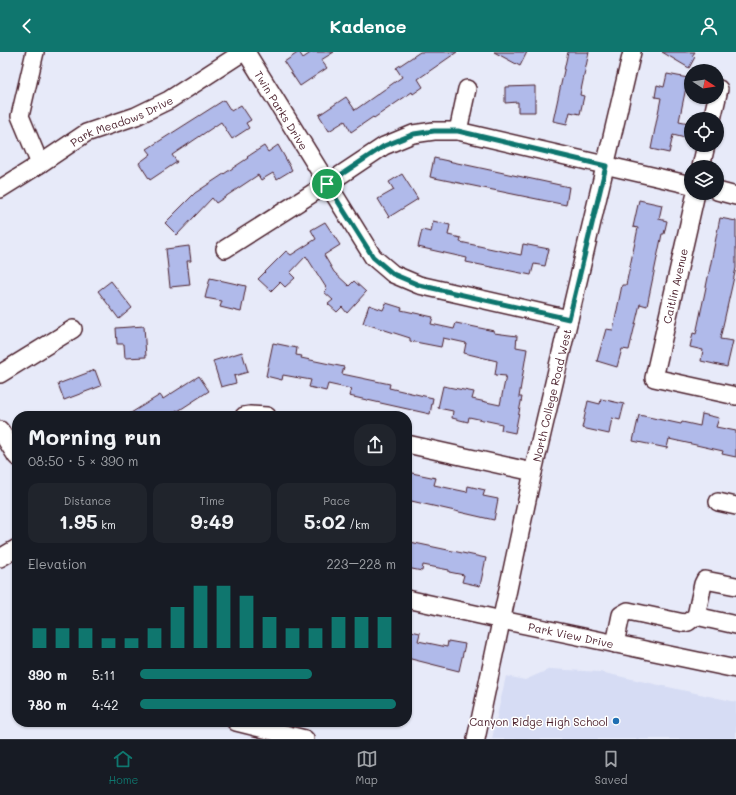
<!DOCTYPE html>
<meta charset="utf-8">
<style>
body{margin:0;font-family:Mali,sans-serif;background:#20242c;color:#f1f3f6;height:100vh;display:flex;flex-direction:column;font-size:15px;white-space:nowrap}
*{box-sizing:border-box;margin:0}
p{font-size:13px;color:#9ea1a6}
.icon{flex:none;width:22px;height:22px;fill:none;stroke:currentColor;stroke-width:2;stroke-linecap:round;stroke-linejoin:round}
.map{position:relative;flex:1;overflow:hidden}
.details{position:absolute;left:12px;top:359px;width:400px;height:316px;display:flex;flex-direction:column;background:#171b24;border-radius:16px;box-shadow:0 1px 3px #0004}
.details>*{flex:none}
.needle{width:26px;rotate:102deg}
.buttons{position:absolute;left:684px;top:12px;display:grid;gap:8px}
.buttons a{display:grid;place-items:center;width:40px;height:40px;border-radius:50%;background:#171b24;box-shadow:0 1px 3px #0004;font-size:20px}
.pin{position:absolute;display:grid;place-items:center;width:34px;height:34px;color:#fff;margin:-17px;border:2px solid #fff;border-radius:50%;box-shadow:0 1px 4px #0007}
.round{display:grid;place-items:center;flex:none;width:42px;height:42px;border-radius:16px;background:#20242c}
.head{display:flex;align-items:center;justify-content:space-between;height:68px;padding:0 16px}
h1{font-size:22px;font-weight:700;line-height:30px}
.figures{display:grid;grid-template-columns:repeat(3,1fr);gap:6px;height:68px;padding:4px 16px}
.figures div{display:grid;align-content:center;border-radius:10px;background:#20242c;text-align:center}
.figures b{font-size:20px;font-weight:700}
.figures small{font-size:11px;font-weight:400}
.figures p{font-size:11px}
.chart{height:112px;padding:8px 16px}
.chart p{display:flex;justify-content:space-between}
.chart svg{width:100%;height:72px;margin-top:4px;stroke:#0f766e;stroke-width:6}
ul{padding:0 16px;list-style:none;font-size:13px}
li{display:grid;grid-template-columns:64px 48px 1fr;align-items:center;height:30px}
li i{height:10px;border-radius:5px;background:#0f766e}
header{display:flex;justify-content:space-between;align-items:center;height:52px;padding:0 16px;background:#0f766e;color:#fff;font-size:18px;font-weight:700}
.menu{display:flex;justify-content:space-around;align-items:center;height:56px;border-top:1px solid #363941;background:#171b24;font-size:11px;color:#9ea1a6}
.menu a{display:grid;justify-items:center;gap:2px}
.menu .current{color:#0f766e}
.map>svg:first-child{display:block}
</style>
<header><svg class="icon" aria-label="back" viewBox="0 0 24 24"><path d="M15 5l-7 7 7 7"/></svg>Kadence<svg class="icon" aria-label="person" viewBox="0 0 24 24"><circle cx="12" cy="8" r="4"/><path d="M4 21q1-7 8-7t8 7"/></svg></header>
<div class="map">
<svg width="736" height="687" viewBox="0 0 736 687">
<rect width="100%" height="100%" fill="#e7eaf9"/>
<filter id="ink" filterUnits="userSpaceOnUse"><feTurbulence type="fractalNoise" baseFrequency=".025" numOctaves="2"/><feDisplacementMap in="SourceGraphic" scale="8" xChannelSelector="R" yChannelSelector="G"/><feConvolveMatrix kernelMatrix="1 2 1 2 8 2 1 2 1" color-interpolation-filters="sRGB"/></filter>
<g filter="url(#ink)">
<path fill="#d6dcf4" d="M550 617 600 620 736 650V687H492L506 624 525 628Z"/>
<path fill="#b0baea" stroke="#4a1f2b" d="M299 0 303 6 312 0H334L321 8 327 16 300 34 284 10Z
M420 0H457L418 27 423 35 413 42 412 40 374 66 373 65 351 80 345 69 329 79 319 63 346 45 355 58 402 25 396 16Z
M494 0H527L520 14Z
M568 0H589L580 43 584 44 580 62 570 60 567 72 553 69Z
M662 0H695L692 4 695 5 689 16Z
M667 22 688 26 679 69 689 71 685 86 673 83 669 101 651 97 661 46 655 45 657 33 664 35Z
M535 34V60H518V50L505 51V35Z
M224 48 231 59 241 53 251 68 246 71 249 76 232 87 221 70 172 103 177 110 150 128 139 111 151 102 147 97Z
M278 93 292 118 277 127 273 121 261 128 258 123 216 151 212 146 177 183 165 171 195 141 248 106 247 105 264 94 268 100Z
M434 106 569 135 566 153 430 125Z
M402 122 418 147 389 165 378 147 394 138 389 130Z
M639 148 662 153 659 167 667 169 664 182H662L647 254 640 252 629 298 622 297 617 315 597 309 606 277 613 278 622 233H626L638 176 633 175Z
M720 166 736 169V216L720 287 733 289 727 315 701 309 703 298 690 295 693 281 696 282 705 240Z
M433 169 450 173 448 183 461 186 460 190 521 203 523 192 549 197 545 214 534 212 531 223 466 210 467 206 418 195 422 178 431 180Z
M325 170 340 193 324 203 334 220 349 234 354 229 366 240 347 261 342 255 337 260 328 252 333 248 324 240 327 237 306 204 290 221 295 226 285 235 280 230 271 239 258 227 286 199 291 203 316 187 311 178Z
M189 194 191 209H187L190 233 170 235 166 197Z
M210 226 246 234 241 260 220 255 222 249 205 246Z
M111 229 132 256 119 267 98 239Z
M386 251 402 256 401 258 433 265 431 272 454 277 456 271 494 279V281L517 284 516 295 527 297 519 345H522L515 381 501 378 502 372 469 365 468 370 452 366 453 359 438 356 443 334 474 340 472 347 500 353 506 324 495 323 497 309 464 301 466 291 443 286 441 295 410 289V286L363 271 369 253 383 258Z
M144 274 146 305 125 306 124 292H117L116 276Z
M273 291 297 296 296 303 302 304 301 306 344 315 342 322 390 332 389 336 433 346 430 362 349 344 351 337 328 332 326 339 309 335 311 328 283 323 282 328 266 324Z
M242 300 248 320 234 324 236 331 221 335 213 309Z
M95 318 101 334 64 348 58 332Z
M199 324 209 339 178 359 177 358 167 364H126L160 343 163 347Z
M601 347 624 352 620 368 612 366 609 382 582 376 588 349 600 352Z
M702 362 719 366 716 375 736 379V405L722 402 723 399 669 387 667 396 633 389 639 363 681 372 682 370 700 374Z
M407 420 436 426 434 433 467 440 468 434 485 438 483 444 498 447 494 468 407 448Z
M410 490 486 506 480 534 462 530 464 523 449 520V518L423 513 422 519 407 516V506Z
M407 578 420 581 418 589 447 595 448 589 465 592 459 619 407 606Z"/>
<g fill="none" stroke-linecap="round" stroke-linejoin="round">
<defs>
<g id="minor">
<path d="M35 0 20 64 40 112"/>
<path id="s1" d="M246 0 373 205 393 222 419 233 569 267"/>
<path d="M712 67 719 37"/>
<path d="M458 79 467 37"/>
<path d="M701 115 706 93"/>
<path id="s2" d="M0 137 40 112 86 81 136 64 169 48 243 0"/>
<path d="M717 139 736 144"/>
<path d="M696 141 654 326 736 344"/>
<path d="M225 197 327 132 384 94 413 82 434 79H458L691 133"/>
<path d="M0 322 73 277"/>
<path d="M244 364 250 363 267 364"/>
<path d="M0 378 17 405"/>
<path d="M407 392 533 420"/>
<path d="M718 450 736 454"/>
<path d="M0 506 17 496"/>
<path d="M736 534 705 528 703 532 696 564 736 573"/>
<path id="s3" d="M407 547 502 568 736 617"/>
<path d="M615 592 621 563 628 559 684 571 688 570 696 564"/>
<path d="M236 670 305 687"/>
<path id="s4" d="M476 687 533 420 632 0"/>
</g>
</defs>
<use href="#minor" stroke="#4a1f2b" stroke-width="20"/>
<use href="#minor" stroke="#fff" stroke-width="17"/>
</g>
</g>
<g fill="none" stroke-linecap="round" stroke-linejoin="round" filter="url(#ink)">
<defs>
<path id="route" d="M434 79H458L606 114 569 267 419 233 393 222 373 205 327 132 384 94 414 82Z"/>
</defs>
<use href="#route" stroke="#fff" stroke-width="8"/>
<use href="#route" stroke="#0f766e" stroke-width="5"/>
</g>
<circle fill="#1f6fb2" stroke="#fff" stroke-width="1.5" cx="616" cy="669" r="4"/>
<g text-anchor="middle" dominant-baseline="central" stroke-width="3" stroke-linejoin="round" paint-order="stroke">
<g font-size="11" fill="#4a1f2b" stroke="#fff">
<text stroke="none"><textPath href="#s1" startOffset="68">Twin Parks Drive</textPath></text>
<text stroke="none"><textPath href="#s2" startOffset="140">Park Meadows Drive</textPath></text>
<text transform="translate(675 234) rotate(-77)">Caitlin Avenue</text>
<text stroke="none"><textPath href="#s4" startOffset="352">North College Road West</textPath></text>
<text stroke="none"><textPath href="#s3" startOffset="168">Park View Drive</textPath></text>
</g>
<g font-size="11" fill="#4a1f2b" stroke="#fff" text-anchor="end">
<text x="608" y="669">Canyon Ridge High School</text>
</g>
</g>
</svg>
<div class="buttons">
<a><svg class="needle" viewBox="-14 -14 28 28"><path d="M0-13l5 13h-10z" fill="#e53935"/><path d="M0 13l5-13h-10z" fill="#9ea1a6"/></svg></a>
<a><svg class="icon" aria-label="locate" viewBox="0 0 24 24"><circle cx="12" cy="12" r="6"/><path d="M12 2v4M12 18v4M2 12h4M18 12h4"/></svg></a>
<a><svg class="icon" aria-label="layers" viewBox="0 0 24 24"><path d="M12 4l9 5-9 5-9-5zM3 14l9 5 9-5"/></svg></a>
</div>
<div class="pin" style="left:327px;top:132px;background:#1e9e55"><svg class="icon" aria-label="arrive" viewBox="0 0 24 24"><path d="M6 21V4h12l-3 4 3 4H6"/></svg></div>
<section class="details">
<div class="head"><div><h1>Morning run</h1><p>08:50 · 5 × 390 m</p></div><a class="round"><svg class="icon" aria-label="share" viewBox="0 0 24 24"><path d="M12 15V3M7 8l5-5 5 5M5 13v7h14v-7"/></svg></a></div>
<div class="figures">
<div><p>Distance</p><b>1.95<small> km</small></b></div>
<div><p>Time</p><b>9:49</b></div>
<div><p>Pace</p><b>5:02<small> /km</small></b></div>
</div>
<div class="chart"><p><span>Elevation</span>223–228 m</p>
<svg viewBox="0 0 160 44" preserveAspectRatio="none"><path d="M5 44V32M15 44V32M25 44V32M35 44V38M45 44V38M55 44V32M65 44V19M75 44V6M85 44V6M95 44V12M105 44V25M115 44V32M125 44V32M135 44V25M145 44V25M155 44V25"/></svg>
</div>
<ul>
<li><b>390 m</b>5:11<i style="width:67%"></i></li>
<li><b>780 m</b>4:42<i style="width:100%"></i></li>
</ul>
</section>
</div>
<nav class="menu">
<a class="current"><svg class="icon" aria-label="home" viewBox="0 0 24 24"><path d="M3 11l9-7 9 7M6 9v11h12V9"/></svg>Home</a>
<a><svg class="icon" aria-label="map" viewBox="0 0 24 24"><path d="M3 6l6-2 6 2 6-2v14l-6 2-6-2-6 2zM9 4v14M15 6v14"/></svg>Map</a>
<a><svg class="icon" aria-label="saved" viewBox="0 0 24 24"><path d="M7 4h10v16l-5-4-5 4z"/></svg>Saved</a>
</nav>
